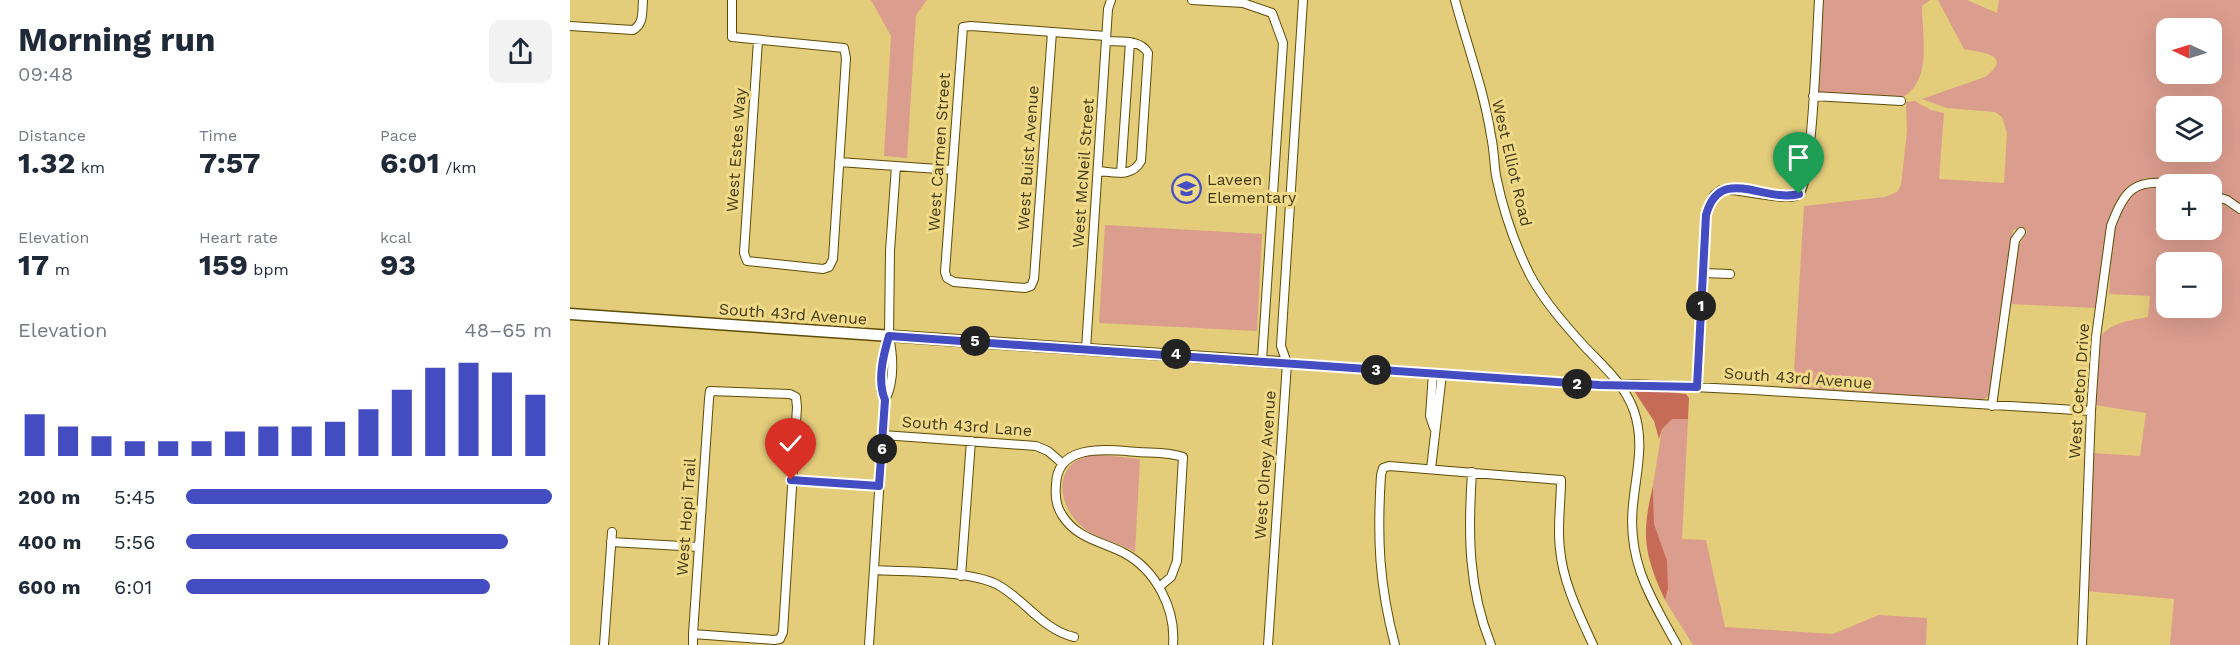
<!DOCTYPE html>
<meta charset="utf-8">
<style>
body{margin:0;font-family:"Work Sans",sans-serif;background:#f2f2f3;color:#1f2937;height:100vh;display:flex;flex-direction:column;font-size:22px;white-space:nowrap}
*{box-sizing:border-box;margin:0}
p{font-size:20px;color:#747a83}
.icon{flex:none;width:33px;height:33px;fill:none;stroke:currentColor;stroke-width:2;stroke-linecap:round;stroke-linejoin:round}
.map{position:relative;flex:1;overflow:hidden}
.panel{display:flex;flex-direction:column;background:#fff;width:570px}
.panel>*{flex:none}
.needle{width:39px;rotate:274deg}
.fabs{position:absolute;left:1586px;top:18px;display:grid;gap:12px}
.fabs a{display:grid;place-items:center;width:66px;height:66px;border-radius:12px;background:#fff;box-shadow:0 6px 24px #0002;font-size:30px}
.pin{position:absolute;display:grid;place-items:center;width:51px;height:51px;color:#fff;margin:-62px -26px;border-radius:50% 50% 50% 0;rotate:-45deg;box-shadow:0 0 6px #0007}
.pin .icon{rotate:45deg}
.km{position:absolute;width:30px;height:30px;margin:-15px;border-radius:50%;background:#222;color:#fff;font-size:16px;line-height:30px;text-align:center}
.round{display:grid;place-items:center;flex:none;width:63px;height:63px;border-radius:12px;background:#f2f2f3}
.head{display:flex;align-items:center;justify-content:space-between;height:102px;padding:0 18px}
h1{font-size:33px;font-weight:700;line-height:45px}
.stats{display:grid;grid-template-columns:repeat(3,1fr);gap:9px;height:102px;padding:6px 18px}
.stats div{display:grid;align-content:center}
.stats b{font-size:30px;font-weight:700}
.stats small{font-size:16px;font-weight:400}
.stats p{font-size:16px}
.chart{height:168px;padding:12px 18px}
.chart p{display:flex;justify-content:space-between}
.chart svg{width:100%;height:108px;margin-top:6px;stroke:#434cc0;stroke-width:6}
ul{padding:0 18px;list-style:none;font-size:20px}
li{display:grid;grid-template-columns:96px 72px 1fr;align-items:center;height:45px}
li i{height:15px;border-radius:8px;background:#434cc0}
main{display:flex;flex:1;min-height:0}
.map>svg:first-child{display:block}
</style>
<main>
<section class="panel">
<div class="head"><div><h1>Morning run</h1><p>09:48</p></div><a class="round"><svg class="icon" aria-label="share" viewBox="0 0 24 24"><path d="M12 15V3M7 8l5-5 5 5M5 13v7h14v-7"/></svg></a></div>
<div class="stats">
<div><p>Distance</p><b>1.32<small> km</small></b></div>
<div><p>Time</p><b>7:57</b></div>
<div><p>Pace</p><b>6:01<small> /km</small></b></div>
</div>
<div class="stats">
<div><p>Elevation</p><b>17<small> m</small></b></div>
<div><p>Heart rate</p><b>159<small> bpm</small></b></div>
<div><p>kcal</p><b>93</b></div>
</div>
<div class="chart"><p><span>Elevation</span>48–65 m</p>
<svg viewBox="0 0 160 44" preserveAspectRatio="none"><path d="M5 44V27M15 44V32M25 44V36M35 44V38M45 44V38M55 44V38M65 44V34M75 44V32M85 44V32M95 44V30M105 44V25M115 44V17M125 44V8M135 44V6M145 44V10M155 44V19"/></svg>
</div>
<ul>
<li><b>200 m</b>5:45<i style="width:100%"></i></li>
<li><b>400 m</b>5:56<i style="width:88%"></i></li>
<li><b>600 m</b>6:01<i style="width:83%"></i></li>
</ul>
</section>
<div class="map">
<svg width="1670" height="645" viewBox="0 0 1670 645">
<rect width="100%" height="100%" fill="#e3cc7a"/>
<path fill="#db9d8e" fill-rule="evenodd" d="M301 0H357L346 15 337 158 314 156 321 36Z
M1251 0H1360L1352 6C1352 36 1363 82 1331 98L1245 93Z
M1368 0H1397L1427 13 1429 0H1670V205L1641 192V184L1575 178 1559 188 1545 208 1527 308 1440 304 1446 250 1457 232 1454 228 1443 230 1422 393 1412 401 1223 389 1234 206 1315 197 1327 192 1331 185 1337 131 1336 102 1345 101 1361 110 1374 113 1369 179 1434 183 1437 133 1432 117 1425 112 1377 108 1352 99 1415 77C1447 53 1405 52 1394 49ZM1596 28H1641V74H1596ZM1596 106H1641V152H1596Z
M1596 186V230H1641V197L1670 211V645H1600L1604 599 1515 591 1522 453 1570 456 1576 413 1525 405 1531 336C1544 321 1560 321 1578 317L1580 296 1539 294C1542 254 1538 216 1569 187ZM1596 262H1641V308H1596Z
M535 225 692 234 687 331 529 323Z
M1102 419H1118L1112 539 1136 540 1155 627 1263 634 1309 615 1357 618 1356 645H1123L1095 600 1098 589 1084 524 1083 486 1092 429Z
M522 454 570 459 565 552C551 544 535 541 521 533 499 521 481 487 501 465 506 460 515 457 522 454Z"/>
<path fill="#c66b56" d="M1062 388 1116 394 1119 398 1118 419H1102L1092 429 1089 439 1084 421Z
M1083 486 1084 524 1097 561 1098 589 1095 600C1074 554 1071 535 1083 486Z"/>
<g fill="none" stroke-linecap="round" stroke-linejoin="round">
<defs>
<path id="minor" d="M162 0V37L274 48 276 58 263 259 259 267 253 269 177 261 174 253 188 40
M622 0 673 3 702 13 713 43 692 360
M885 0C897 45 914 90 921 136 924 149 924 163 926 176 933 210 945 245 960 275 974 301 995 325 1015 347 1034 367 1055 385 1064 411 1075 443 1066 473 1063 505 1057 562 1081 598 1107 645
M0 26 63 30C74 24 72 12 73 0
M482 32 464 279 461 286 455 288 384 282 377 278 375 272 393 27 401 26 536 36
M1243 96 1331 101
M269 162 382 170
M528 171C544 172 562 178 571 161L578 53C570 39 550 42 536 41
M551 173 560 42
M1641 195 1657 200 1670 209
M1133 273 1160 274
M516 349 538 9 541 0
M717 363 1029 385 1063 384 1184 390 1521 411
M863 373 860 416 864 428
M1127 387 1136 215 1144 195 1151 190C1169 188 1215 202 1228 195 1243 187 1247 25 1249 0
M315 400 311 390 314 354 319 336 320 251 326 166
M1422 406 1445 240 1451 232
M313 435 466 446 478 451 493 464
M861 469 872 374
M902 472C898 533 898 588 921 645
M221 480 309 486
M41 542 129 547
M304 570C337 572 401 570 428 585 455 600 473 630 504 637
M391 576 401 441
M589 587 601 577 607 561 613 457C599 452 583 453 568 452 539 450 487 442 486 485 485 496 486 506 492 515 507 539 531 541 554 553 586 570 606 609 603 645
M34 645 42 532
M123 645V634L139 399 140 391 220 394 226 397 227 407 213 632 210 639 204 640 123 634
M299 645 315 400C325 381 323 356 319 336
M698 645 717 363 711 346 733 0
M825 645C809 585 807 537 811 475L813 468 819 466 991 480C991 503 987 527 990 549 993 583 1009 614 1023 645
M1512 645 1521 411 1526 337 1541 226C1554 191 1564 178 1602 184"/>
<path id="tertiary" d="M0 314 717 363"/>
</defs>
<use href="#minor" stroke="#5d4d06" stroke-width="10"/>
<use href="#tertiary" stroke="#5d4d06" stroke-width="13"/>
<use href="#minor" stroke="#fff" stroke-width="8"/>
<use href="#tertiary" stroke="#fff" stroke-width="10"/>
</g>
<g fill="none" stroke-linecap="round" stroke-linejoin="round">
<defs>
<path id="route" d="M221 480 309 486 315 400C307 381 313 356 319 336L1029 385 1127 387 1136 215C1150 164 1193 203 1229 194"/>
</defs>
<use href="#route" stroke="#fff" stroke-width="12"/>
<use href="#route" stroke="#434cc0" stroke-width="8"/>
</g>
<defs>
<symbol id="school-ring" viewBox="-11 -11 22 22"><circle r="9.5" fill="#f0d987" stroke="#434cc0" stroke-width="1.5"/><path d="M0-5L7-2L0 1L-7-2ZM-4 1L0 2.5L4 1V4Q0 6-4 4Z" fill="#434cc0"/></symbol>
</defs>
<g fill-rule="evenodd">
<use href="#school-ring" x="600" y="172" width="33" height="33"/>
</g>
<g text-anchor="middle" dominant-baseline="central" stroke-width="6" stroke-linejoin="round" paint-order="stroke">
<g font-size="16" fill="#413816" stroke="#f0d987">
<text transform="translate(166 150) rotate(-86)">West Estes Way</text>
<text transform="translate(369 152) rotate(-86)">West Carmen Street</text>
<text transform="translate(458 158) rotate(-86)">West Buist Avenue</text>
<text transform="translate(942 163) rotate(77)">West Elliot Road</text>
<text transform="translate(513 173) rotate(-86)">West McNeil Street</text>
<text transform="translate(223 314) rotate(4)">South 43rd Avenue</text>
<text transform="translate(1228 378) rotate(4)">South 43rd Avenue</text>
<text transform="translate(1509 391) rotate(-86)">West Ceton Drive</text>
<text transform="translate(397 426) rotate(4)">South 43rd Lane</text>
<text transform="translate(695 465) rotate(-86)">West Olney Avenue</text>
<text transform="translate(116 517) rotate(-86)">West Hopi Trail</text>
</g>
<g font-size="16" fill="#413816" stroke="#f0d987" text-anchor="start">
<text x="637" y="179">Laveen<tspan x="637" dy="18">Elementary</tspan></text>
</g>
</g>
</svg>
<div class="fabs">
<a><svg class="needle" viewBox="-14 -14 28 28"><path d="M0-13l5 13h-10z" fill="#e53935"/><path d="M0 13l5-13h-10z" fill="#747a83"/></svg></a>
<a><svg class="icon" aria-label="layers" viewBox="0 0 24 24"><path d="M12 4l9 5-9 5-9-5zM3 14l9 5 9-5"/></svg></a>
<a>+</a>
<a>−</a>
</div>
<div class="pin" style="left:1229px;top:194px;background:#1e9e55"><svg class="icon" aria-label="arrive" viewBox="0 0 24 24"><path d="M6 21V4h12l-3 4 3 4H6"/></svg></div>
<div class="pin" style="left:221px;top:480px;background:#d93025"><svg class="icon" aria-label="check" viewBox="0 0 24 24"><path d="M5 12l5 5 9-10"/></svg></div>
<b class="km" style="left:1131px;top:306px">1</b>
<b class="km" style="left:1007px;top:384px">2</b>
<b class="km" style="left:806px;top:370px">3</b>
<b class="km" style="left:606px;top:354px">4</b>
<b class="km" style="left:405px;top:341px">5</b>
<b class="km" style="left:312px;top:449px">6</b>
</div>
</main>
